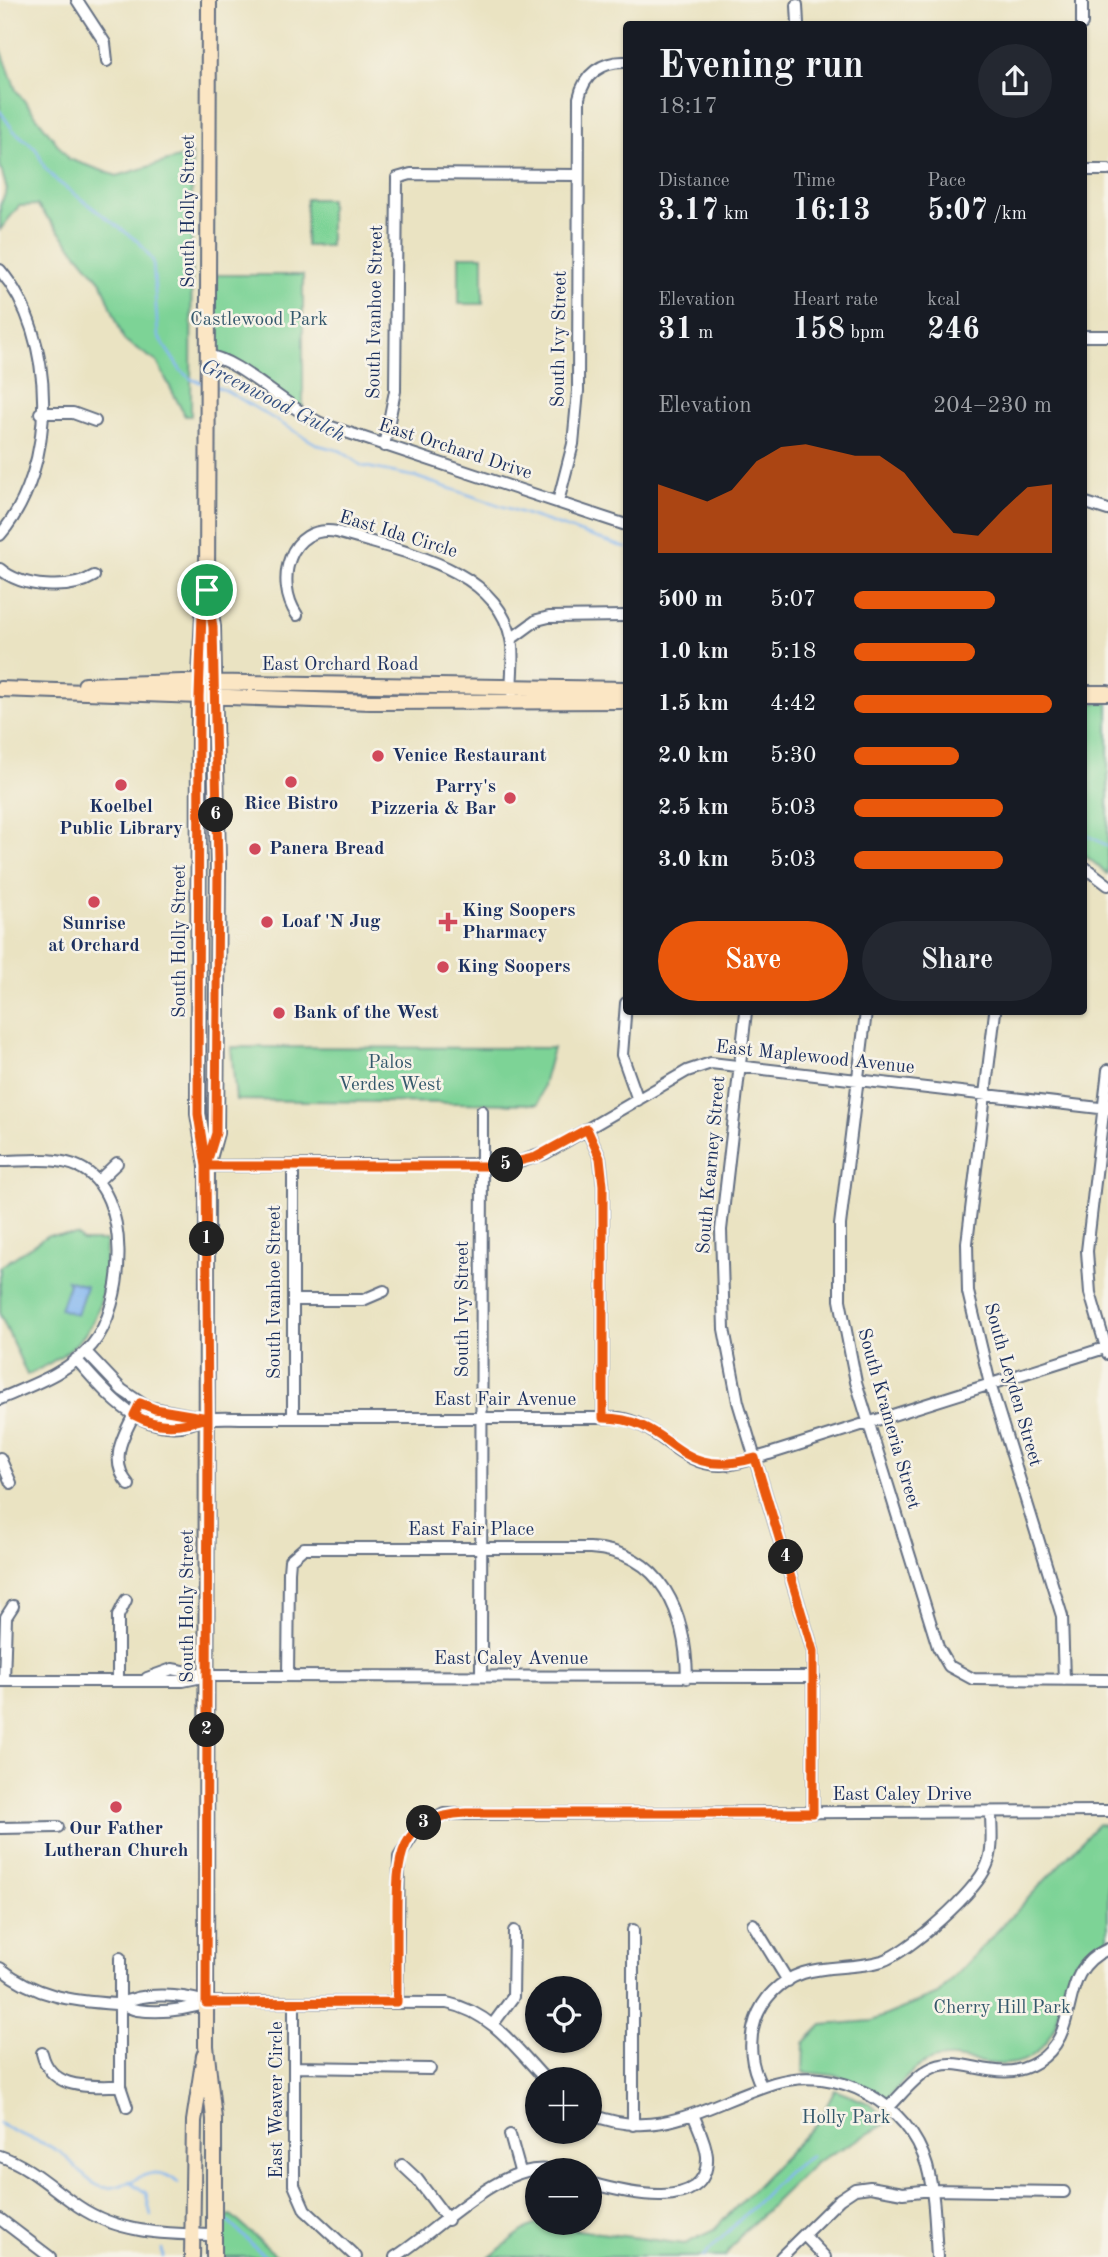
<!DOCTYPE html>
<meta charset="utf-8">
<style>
body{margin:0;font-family:"Old Standard TT",serif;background:#242831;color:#f1f3f6;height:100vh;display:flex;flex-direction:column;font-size:26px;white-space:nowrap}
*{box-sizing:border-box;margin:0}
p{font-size:23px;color:#9ea1a6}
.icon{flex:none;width:38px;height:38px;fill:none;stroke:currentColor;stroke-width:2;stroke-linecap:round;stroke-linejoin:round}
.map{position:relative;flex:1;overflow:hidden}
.drawer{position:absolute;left:623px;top:21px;width:464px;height:994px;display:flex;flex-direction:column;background:#171b24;border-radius:7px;box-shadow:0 2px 5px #0004}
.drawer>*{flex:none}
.buttons{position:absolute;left:525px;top:1976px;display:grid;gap:14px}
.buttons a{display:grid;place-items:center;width:77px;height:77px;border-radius:50%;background:#171b24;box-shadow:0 2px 5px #0004;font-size:35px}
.pin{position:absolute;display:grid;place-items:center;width:60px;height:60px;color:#fff;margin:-30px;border:4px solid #fff;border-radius:50%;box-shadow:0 2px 7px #0007}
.km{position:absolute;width:35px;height:35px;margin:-18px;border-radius:50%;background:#222;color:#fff;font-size:19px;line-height:35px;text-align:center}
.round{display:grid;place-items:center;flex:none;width:74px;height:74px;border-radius:37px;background:#242831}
.head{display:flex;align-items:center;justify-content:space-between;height:119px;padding:0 35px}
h1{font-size:38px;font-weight:700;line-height:52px}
.stats{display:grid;grid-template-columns:repeat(3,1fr);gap:10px;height:119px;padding:7px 35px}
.stats div{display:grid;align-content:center}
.stats b{font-size:30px;font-weight:700}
.stats small{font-size:19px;font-weight:400}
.stats p{font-size:19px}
.chart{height:196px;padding:14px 35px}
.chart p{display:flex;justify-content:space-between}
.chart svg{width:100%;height:126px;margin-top:7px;fill:#ea580c;opacity:.7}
.primary-button{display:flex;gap:14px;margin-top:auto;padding:14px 35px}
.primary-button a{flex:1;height:80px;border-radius:42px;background:#ea580c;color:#fff;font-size:28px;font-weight:700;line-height:80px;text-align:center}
.primary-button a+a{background:#242831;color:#f1f3f6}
ul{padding:0 35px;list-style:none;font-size:23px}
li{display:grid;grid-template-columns:112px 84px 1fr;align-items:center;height:52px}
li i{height:18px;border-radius:9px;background:#ea580c}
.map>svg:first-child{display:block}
</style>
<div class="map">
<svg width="1108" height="2257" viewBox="0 0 1108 2257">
<rect width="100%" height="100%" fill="#f7f3e8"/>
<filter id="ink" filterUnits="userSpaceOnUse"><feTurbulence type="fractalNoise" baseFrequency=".0143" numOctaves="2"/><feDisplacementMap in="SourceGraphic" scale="14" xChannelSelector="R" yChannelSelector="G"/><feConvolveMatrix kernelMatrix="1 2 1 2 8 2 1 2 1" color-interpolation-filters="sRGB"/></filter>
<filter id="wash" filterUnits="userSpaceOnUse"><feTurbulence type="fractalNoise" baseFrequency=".00686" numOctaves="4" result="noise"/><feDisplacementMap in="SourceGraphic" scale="28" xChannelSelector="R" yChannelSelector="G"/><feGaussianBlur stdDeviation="1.57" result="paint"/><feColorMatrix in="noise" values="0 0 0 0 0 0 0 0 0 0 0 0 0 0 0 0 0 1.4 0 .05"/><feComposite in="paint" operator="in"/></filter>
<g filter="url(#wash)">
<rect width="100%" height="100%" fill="#eae3c2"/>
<path fill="#7dd396" stroke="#4c817a" stroke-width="2" d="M0 46 16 90 69 159 117 176 192 154 191 416H185L157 362 124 340 102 283 37 205 19 206 0 230V205L7 190 0 165Z
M306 199H330V246H306Z
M459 256H483V304H459Z
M215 275H303V415L213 356Z
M1083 703H1108V874L1083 854Z
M231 1047 553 1048 538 1104 236 1100Z
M48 1235H77L82 1241H106C106 1313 95 1343 27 1375L0 1314V1267Z
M1098 1824 1108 1825V1943C1040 1967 1079 2017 1036 2053 1002 2081 963 2047 927 2062 911 2069 899 2087 887 2099L839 2076 803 2072 804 2043 822 2025 872 2021 938 1994Z
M835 2090 868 2103 891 2121 815 2163 740 2236 725 2257H490C506 2245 536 2212 554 2227L685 2244 714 2230 818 2122Z
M231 2215 278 2257H222V2219Z"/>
<path fill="#82b6f0" stroke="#4e72a7" stroke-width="2" d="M67 1280 86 1286 77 1315 60 1309 69 1284Z"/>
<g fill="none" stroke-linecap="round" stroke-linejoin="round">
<path stroke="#82b6f0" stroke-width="2.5" d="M0 111 13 130 36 149 45 168 57 181 140 243 153 261 158 336 181 371 191 379 203 383
M213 386 225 390 318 445 341 451 362 466 416 477 626 548
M1083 833 1108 846
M0 2124C18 2136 42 2140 60 2152 73 2161 86 2183 102 2187 130 2193 149 2156 178 2183
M129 2181 146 2193 151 2216
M228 2222 266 2257
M162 2249 163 2257
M703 2257 787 2172 811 2156"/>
</g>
</g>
<g filter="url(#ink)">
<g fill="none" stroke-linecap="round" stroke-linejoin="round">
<defs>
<path id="street" d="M77 0 105 43 107 61
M1082 0V24
M797 5 798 24
M1083 170H1108
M0 270C57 337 58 468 0 535
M1083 336H1108
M208 356C238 358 288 410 325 425L626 525
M40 413H73L95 421
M384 446 395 391 397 178 411 174 578 175
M558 502 573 444 578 391 579 98C584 74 602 61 626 62
M1083 502 1108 510
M0 569C22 588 69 591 94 576
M297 615C274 582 289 523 337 532 397 551 497 566 511 639 515 657 510 676 512 693
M511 639 537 620 549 617 626 616
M1083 866 1108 885
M626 1003 622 1055 638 1100
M746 1012 721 1230 724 1329 738 1402 813 1651V1813
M866 1012 840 1225V1300L856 1382 938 1647 949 1666 973 1679 1108 1680
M995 1012 967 1243 968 1292 990 1384 1062 1616 1064 1680
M1108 1070 1087 1251 1090 1293 1108 1354
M587 1129 600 1158 603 1185V1418
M0 1161C25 1161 56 1156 79 1167 134 1193 125 1306 92 1345 68 1373 32 1385 0 1399
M207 1166 513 1164 546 1153 687 1071 711 1063 1108 1109
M293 1166V1418
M98 1181 117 1163
M293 1300H363L384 1291
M86 1352 122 1390 147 1407 205 1418
M76 1359C104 1390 134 1431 181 1426 190 1425 198 1420 207 1419 218 1417 229 1418 240 1418H619C660 1424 679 1466 721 1465 737 1465 754 1458 769 1454L1108 1347
M0 1458 11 1483
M129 1485C108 1461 123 1435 136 1411
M288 1676 289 1572 290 1560 304 1548H590C663 1552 686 1614 687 1678
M481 1676 482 1111
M147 1678 172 1669 206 1675
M118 1680V1616L126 1600
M0 1681H183L207 1676 814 1677
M4 1681 6 1617 13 1606
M0 1828 58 1827
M753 1924 788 1981
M633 1930V2125
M120 1958V2086L127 2107
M0 1968C36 1997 72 2001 116 2004 124 2004 130 2009 137 2010 160 2013 185 2010 207 2003
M397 2002 399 1857 418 1827 444 1814 1108 1811
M294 2003V2185L305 2210 356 2257
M120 2004C145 1991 181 1995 207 2002L447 2003C491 2012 516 2048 545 2079
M493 2024 513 1997 514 1931
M42 2053C51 2091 89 2086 120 2086
M294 2067 430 2069
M762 2087C738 2044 755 1989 803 1973 828 1965 856 1969 882 1961 909 1952 977 1891 987 1865 994 1849 991 1829 991 1812
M889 2107C901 2095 913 2079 928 2070 961 2050 996 2088 1037 2062 1085 2032 1053 1973 1108 1949
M590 2114C661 2143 708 2103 774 2083 837 2064 909 2103 927 2166 935 2195 935 2227 937 2257
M510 2135 520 2171
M0 2156C32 2167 51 2188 78 2206 119 2234 166 2234 214 2235
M402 2165 417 2179 448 2220
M590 2183C622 2192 710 2215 707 2156 706 2142 698 2127 693 2114
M0 2219 50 2257
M804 2235 825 2257
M395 2257C437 2231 501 2162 549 2170
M781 2257 840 2199 855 2189 870 2187 903 2193 932 2190 1064 2192"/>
<path id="secondary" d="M207 590 203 615 199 696 198 1114 207 1166 206 2046 214 2119V2257
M85 685 183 682 626 689
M0 689 371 702 626 701
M1083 693H1108
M207 1166 216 1133 218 864 213 627 207 590 209 0
M192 2257 194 2121 204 2055"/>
</defs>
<use href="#street" stroke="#636e81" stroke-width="14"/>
<use href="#secondary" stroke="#636e81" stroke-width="18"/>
<use href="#street" stroke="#fff" stroke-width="10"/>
<use href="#secondary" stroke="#fbe6c4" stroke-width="14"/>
</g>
</g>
<g fill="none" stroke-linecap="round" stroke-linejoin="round" filter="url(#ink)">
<defs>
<path id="route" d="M207 590 202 615 199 696 198 1114 206 1166 208 1418 155 1409 140 1403 134 1415C159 1429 181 1426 208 1418L206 2003 397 2002C397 1973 397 1945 397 1916 397 1859 397 1817 466 1813H813V1651L755 1458C672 1482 676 1418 603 1418V1185L600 1158 587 1129 536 1157 499 1166H206L216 1133 218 864 213 627 207 590"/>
</defs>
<use href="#route" stroke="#fff" stroke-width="14"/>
<use href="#route" stroke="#ea580c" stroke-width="9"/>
</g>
<g fill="#d1495b" stroke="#f7f3e8" stroke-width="2.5">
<circle cx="378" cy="756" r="7"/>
<circle cx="291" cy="782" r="7"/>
<circle cx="121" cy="785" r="7"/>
<circle cx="510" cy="798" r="7"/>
<circle cx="255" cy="849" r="7"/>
<circle cx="94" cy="902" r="7"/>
<circle cx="267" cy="922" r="7"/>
<path d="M444.5 911.5h7v7h7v7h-7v7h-7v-7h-7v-7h7z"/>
<circle cx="443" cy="967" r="7"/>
<circle cx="279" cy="1013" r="7"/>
<circle cx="116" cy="1807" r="7"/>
</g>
<g text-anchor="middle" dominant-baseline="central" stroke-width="5" stroke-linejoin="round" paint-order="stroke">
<g font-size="19" fill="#1b2f5e" stroke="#f7f3e8">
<text transform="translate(189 211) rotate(-90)">South Holly Street</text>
<text transform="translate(376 312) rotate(-89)">South Ivanhoe Street</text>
<text transform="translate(560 339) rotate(-89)">South Ivy Street</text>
<text transform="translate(455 450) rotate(18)">East Orchard Drive</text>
<text transform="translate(398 535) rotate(17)">East Ida Circle</text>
<text x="340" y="665">East Orchard Road</text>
<text transform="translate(180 941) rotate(-90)">South Holly Street</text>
<text transform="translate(815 1058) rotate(6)">East Maplewood Avenue</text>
<text transform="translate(712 1165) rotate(-85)">South Kearney Street</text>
<text transform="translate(275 1292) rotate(-90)">South Ivanhoe Street</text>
<text transform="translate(463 1309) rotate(-90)">South Ivy Street</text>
<text transform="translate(1012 1385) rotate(74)">South Leyden Street</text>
<text x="505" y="1400">East Fair Avenue</text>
<text transform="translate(888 1419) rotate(74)">South Krameria Street</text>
<text x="471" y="1530">East Fair Place</text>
<text transform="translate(188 1606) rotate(-90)">South Holly Street</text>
<text x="511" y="1659">East Caley Avenue</text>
<text x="902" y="1795">East Caley Drive</text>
<text transform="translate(277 2100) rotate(-90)">East Weaver Circle</text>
</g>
<g font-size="19" fill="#34586c" stroke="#f7f3e8">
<text x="259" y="320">Castlewood Park</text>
<text x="390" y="1063">Palos<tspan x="390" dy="22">Verdes West</tspan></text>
<text x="1002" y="2008">Cherry Hill Park</text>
<text x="846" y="2118">Holly Park</text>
</g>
<g font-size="19" font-weight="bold" fill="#1b2f5e" stroke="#f7f3e8" text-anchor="start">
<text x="392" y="756">Venice Restaurant</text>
<text x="496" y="787" text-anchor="end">Parry's<tspan x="496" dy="22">Pizzeria &amp; Bar</tspan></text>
<text x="291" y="804" text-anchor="middle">Rice Bistro</text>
<text x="121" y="807" text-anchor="middle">Koelbel<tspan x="121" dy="22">Public Library</tspan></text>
<text x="269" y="849">Panera Bread</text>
<text x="462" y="911">King Soopers<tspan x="462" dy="22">Pharmacy</tspan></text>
<text x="281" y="922">Loaf 'N Jug</text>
<text x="94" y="924" text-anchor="middle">Sunrise<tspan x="94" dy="22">at Orchard</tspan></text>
<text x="457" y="967">King Soopers</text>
<text x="293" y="1013">Bank of the West</text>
<text x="116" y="1829" text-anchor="middle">Our Father<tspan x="116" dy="22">Lutheran Church</tspan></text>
</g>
<g font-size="21" font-style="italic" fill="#355182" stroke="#f7f3e8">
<text transform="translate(273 401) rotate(27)">Greenwood Gulch</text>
</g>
</g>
</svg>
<div class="buttons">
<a><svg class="icon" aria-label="locate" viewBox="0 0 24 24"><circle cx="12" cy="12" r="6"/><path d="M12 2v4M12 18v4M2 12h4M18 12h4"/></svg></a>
<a>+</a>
<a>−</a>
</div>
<div class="pin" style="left:207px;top:590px;background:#1e9e55"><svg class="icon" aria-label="arrive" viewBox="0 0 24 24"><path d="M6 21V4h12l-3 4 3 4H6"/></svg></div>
<b class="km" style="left:207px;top:1239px">1</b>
<b class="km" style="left:207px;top:1730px">2</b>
<b class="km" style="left:424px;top:1823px">3</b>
<b class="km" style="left:786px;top:1557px">4</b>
<b class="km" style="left:506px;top:1165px">5</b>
<b class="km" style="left:216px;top:815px">6</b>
<section class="drawer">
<div class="head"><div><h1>Evening run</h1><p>18:17</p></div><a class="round"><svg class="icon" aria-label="share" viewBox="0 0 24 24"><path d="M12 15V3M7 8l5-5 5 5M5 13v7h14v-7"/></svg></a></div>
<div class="stats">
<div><p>Distance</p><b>3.17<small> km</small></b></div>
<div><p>Time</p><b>16:13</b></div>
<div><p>Pace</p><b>5:07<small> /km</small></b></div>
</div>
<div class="stats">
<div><p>Elevation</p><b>31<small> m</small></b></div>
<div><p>Heart rate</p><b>158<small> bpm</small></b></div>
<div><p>kcal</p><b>246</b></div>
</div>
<div class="chart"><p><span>Elevation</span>204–230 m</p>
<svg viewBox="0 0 160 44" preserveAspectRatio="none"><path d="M0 44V20L10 23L20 26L30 22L40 12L50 7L60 6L70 8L80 10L90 10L100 16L110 27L120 37L130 38L140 29L150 21L160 20V44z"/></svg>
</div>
<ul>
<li><b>500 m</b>5:07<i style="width:71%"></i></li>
<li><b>1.0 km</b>5:18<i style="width:61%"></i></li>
<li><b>1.5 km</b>4:42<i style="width:100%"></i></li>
<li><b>2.0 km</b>5:30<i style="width:53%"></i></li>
<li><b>2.5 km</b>5:03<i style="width:75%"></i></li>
<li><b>3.0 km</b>5:03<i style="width:75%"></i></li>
</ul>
<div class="primary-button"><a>Save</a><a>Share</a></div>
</section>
</div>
